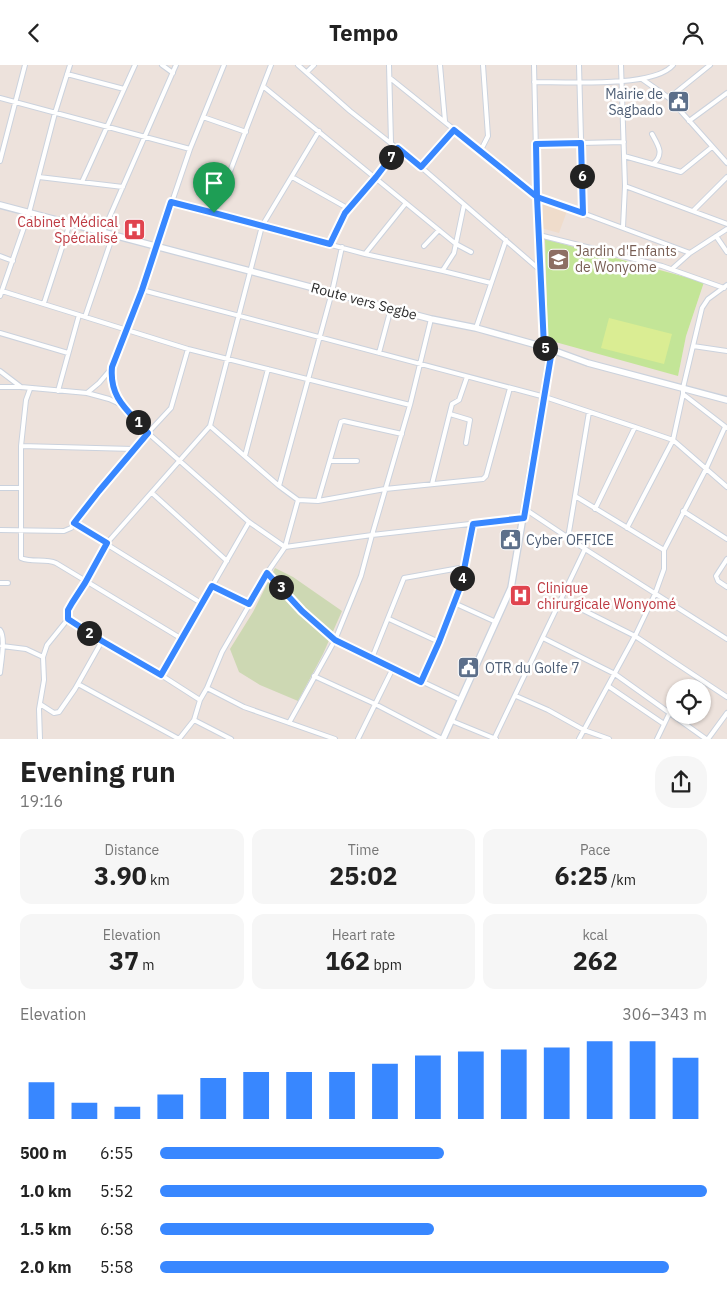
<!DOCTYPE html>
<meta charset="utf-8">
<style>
body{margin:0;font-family:"IBM Plex Sans",sans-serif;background:#f6f6f6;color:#222;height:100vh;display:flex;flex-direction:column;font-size:19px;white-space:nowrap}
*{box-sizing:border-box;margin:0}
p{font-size:16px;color:#767676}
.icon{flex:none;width:28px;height:28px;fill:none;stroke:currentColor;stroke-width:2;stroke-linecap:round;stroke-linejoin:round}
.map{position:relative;height:674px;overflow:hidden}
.panel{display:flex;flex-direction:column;background:#fff;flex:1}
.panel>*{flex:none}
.buttons{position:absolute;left:666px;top:614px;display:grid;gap:10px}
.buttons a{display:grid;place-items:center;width:45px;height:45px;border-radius:50%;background:#fff;box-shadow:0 1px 4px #0004;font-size:25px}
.pin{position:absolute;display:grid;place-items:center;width:42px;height:42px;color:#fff;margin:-51px -21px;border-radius:50% 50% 50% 0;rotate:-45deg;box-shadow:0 0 5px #0007}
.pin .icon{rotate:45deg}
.km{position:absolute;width:25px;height:25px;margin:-12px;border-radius:50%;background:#222;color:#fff;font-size:14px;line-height:25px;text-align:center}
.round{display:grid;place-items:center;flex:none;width:52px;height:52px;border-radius:20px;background:#f6f6f6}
.overview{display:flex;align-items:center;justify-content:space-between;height:85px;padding:0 20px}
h1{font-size:28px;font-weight:700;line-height:38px}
.stats{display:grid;grid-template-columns:repeat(3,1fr);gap:8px;height:85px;padding:5px 20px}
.stats div{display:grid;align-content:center;border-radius:12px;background:#f6f6f6;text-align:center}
.stats b{font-size:25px;font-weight:700}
.stats small{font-size:14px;font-weight:400}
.stats p{font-size:14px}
.chart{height:140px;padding:10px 20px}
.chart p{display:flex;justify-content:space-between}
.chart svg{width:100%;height:90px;margin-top:5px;stroke:#3887ff;stroke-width:6}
ul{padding:0 20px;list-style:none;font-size:16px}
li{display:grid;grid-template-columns:80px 60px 1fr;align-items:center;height:38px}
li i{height:12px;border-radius:6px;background:#3887ff}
header{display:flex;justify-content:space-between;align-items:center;height:65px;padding:0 20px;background:#fff;font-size:22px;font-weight:700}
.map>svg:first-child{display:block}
</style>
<header><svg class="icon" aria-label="back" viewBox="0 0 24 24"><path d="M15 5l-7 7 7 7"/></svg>Tempo<svg class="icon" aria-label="person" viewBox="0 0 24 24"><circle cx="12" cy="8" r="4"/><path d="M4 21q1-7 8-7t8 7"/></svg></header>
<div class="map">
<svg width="727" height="674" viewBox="0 0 727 674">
<rect width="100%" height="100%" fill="#ede2dc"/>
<path fill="#efdccb" d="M541 137 567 146 559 168 541 163Z"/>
<path fill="#c3e597" d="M545 174 704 217 686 271 678 311 548 275Z"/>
<path fill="#cdd8b3" d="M275 503 293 512 342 546 323 589 298 636 260 620 239 607 230 584 253 547Z"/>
<path fill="#daed93" d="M609 253 672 269 664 299 601 283Z"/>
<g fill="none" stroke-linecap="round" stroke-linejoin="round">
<defs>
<path id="street" d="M162 0 173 8
M298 0 350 46 421 102 540 205
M389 0 391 77
M440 0 445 56
M534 0 537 131 544 282
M579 0 583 148
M621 0 625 121 623 162
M307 7 314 0
M67 9 124 24
M390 13 537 131 690 188
M642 14 669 33 727 98
M534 17C565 17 654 23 673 0
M264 22 456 179 471 187
M0 33 190 84
M669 33 710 0
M203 52 246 67
M689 56 727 28
M652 69C658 80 665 89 653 99
M536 79 624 77
M481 85 488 71 483 0
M624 91 681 107 712 82
M0 96 25 0
M421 102 454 65
M39 112 123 122
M292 112 349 144
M82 117 135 0
M625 121 727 159
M171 137 365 189 443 206 491 218
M693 146 727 112
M214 148 271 0
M103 167 176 0
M539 170 662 201 724 223
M716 171 727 187
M330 179 344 150 398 83
M424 181 439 165
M365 189 406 138
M0 191 13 196
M672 204 690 188 727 164
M443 205 454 188 464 140
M142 225 545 332 635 362 673 375 727 422
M2 226 188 284 410 340
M0 231 29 148 55 48 70 0
M44 238 70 158
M85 252 113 170
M476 263 506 175
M0 268 68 288
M693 281 727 286
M379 288 391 243
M0 306 21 322
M0 322H21L87 328 109 334 120 339 148 368 249 457 285 482 372 470 523 453
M30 324 26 335 21 381V493C32 498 45 493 56 498L182 574
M58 326 79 250
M87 328 99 318 111 304
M683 329 727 363
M120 338 113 322 112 302 142 225 190 84 224 0
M450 349 470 355 466 378
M210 361 279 421 298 435 318 436 385 424 483 414 486 411 510 323
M21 381 133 384
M245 391 268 304
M330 396H357
M432 419 452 339 459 335 467 312
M279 421 332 227 342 182
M0 423H21
M152 428 227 496
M575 431 664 485
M318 436 341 357 344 356 402 369
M525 444 585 484 727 574
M595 444 635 362
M683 446 727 474
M74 459 201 538
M627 463 673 375 683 329V323L702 243 708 234 727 220
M0 465 64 466 71 463 99 425 133 384 171 343 188 284
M568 473 589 347
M727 494 716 511 718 516 727 522
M267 508 302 546 335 575 461 635
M0 518H8
M212 521 249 539
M561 534 635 571 727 632
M454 538 496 557
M68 554 102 576 161 610 200 635
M389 554 439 577
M0 565C6 572 1 598 0 608
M543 573 615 609 706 674
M2 581 26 584 43 592
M372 593 404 513 465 502
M161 610 249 457
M314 611 375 639 442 674
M421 617 439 577 461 520 473 459
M78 619 179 674 194 655 200 635 207 623 222 587 262 518 267 508 285 482 298 435
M608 621 664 659
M207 623 244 642 335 674
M516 631 548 645 584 665 609 674
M40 639 54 648 59 647 75 624 102 576
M194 655 231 674
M452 656 496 674
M289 658 335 575 361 511 372 470 410 340 431 254
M40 674 39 644 44 615 43 592 47 580 68 554V545L71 538 87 514 107 478 210 361 262 161 319 66
M358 674 393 603
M494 674 585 484
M579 674 636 569 655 529 664 504V485L706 404 725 362
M657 674 670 647
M708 674 727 648"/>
<path id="secondary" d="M0 140 431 254 476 263 544 282 588 298 727 335
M443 674 511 523 551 285"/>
</defs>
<use href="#street" stroke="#cbd2dd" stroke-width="6"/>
<use href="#secondary" stroke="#cbd2dd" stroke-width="8"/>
<use href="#street" stroke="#fff" stroke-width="4"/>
<use href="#secondary" stroke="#fff" stroke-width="5.5"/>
</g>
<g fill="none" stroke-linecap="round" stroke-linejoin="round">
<defs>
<path id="route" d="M214 148 171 137 142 225 112 302C109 334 129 346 148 368L99 426 74 458 107 478 85 518 72 538 68 545V554L102 576 161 610 212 521 249 539 267 508 302 546 335 575 421 617 439 577 461 520 473 459 524 453 552 285 544 282 537 132 536 79 581 78 583 148 537 132 454 65 421 102 398 83 376 112 345 148 330 179 214 148"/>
</defs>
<use href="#route" stroke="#fff" stroke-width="10"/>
<use href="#route" stroke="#3887ff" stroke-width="6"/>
</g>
<defs>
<symbol id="civic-square" viewBox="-11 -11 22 22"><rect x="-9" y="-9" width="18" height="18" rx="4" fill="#5c6f8a" stroke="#fff"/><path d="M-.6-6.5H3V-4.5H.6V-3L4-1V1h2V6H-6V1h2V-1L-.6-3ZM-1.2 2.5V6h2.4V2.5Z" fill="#fff"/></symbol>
<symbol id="hospital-square" viewBox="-11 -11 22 22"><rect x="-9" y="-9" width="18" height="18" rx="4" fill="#e0444e" stroke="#fff"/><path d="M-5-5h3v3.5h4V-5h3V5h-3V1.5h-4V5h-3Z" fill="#fff"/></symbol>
<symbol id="school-square" viewBox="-11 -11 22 22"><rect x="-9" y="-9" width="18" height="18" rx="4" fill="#8d6e63" stroke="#fff"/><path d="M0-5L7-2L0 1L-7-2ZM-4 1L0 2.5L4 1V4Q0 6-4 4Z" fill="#fff"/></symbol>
</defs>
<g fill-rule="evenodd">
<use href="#civic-square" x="666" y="24" width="25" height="25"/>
<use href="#hospital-square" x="122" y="152" width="25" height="25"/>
<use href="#school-square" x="546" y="182" width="25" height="25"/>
<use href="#civic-square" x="498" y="462" width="25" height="25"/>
<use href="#hospital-square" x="508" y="518" width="25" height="25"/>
<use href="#civic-square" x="456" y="590" width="25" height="25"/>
</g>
<g text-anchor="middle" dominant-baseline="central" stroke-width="5" stroke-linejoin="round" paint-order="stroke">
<g font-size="14" fill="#4e5e75" stroke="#fff" text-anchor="start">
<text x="663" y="29" text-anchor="end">Mairie de<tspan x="663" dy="16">Sagbado</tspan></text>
<text x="526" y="475">Cyber OFFICE</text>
<text x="485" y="603">OTR du Golfe 7</text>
</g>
<g font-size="14" fill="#be3a42" stroke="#fff" text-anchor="end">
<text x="118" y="157">Cabinet Médical<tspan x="118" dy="16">Spécialisé</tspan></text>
<text x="537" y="523" text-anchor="start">Clinique<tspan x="537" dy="16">chirurgicale Wonyomé</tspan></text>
</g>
<g font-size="14" fill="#785e54" stroke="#fff" text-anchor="start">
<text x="575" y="186">Jardin d'Enfants<tspan x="575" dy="16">de Wonyome</tspan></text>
</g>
<g font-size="14" fill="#2b2b2b" stroke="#fff">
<text transform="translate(364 236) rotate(15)">Route vers Segbe</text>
</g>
</g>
</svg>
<div class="buttons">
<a><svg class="icon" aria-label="locate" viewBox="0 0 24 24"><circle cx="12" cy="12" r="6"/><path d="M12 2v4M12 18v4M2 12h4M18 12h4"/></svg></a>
</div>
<div class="pin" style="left:214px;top:148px;background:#1e9e55"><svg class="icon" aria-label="arrive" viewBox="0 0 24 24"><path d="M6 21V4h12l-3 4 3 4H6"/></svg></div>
<b class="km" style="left:138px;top:357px">1</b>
<b class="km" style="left:89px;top:568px">2</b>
<b class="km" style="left:281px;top:522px">3</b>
<b class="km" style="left:462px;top:513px">4</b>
<b class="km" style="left:545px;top:283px">5</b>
<b class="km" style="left:582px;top:111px">6</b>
<b class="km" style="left:391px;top:92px">7</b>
</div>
<section class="panel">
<div class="overview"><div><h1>Evening run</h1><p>19:16</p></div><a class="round"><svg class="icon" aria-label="share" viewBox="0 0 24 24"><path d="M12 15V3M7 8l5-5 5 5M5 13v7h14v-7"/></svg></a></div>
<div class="stats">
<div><p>Distance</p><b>3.90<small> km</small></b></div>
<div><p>Time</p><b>25:02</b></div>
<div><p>Pace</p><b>6:25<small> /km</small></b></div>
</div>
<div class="stats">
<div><p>Elevation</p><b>37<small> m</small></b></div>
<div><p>Heart rate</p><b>162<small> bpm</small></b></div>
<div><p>kcal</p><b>262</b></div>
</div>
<div class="chart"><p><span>Elevation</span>306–343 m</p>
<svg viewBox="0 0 160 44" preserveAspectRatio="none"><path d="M5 44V26M15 44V36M25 44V38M35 44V32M45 44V24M55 44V21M65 44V21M75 44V21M85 44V17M95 44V13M105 44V11M115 44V10M125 44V9M135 44V6M145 44V6M155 44V14"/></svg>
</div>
<ul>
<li><b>500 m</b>6:55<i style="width:52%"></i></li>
<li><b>1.0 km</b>5:52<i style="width:100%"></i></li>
<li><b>1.5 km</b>6:58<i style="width:50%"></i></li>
<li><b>2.0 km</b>5:58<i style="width:93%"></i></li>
</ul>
</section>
